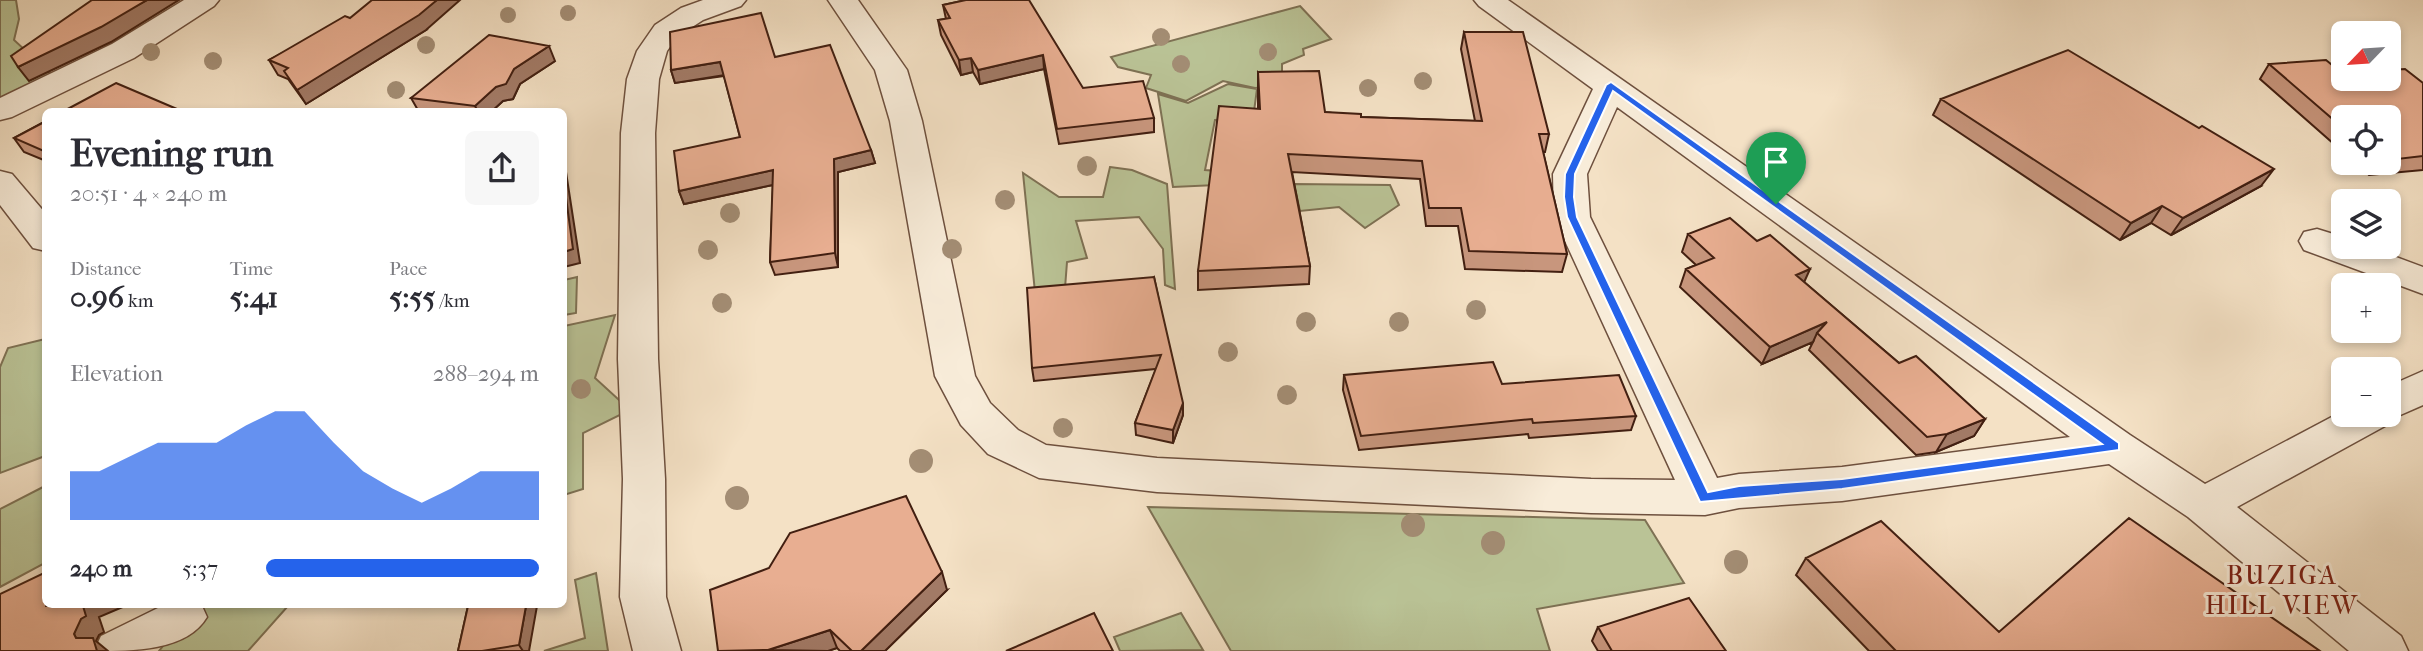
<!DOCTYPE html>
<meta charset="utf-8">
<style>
body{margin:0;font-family:"IM FELL French Canon",serif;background:#f7f7f7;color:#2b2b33;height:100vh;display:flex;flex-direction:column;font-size:26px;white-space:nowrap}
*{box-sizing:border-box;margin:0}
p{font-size:23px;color:#7c7c81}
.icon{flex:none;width:38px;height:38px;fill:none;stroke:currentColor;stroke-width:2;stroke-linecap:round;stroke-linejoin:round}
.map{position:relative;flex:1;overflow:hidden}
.details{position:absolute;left:42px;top:108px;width:525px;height:500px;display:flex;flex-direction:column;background:#fff;border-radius:10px;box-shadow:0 4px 10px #0003}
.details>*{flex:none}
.needle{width:46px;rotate:245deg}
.controls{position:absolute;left:2331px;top:21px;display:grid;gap:14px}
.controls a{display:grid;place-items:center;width:70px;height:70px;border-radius:10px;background:#fff;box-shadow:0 4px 10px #0003;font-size:35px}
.pin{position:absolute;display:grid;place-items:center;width:60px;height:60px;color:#fff;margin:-72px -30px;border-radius:50% 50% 50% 0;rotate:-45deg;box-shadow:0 0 7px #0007}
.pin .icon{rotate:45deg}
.round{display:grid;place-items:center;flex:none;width:74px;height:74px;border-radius:10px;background:#f7f7f7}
.headline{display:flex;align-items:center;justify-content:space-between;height:119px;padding:0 28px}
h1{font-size:38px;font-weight:800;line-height:52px}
.figures{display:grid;grid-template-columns:repeat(3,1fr);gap:10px;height:119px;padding:7px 28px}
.figures div{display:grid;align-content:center}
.figures b{font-size:30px;font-weight:800}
.figures small{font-size:19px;font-weight:400}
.figures p{font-size:19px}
.chart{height:196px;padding:14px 28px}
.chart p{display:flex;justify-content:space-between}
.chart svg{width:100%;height:126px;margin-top:7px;fill:#2563eb;opacity:.7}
ul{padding:0 28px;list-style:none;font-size:23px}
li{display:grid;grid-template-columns:112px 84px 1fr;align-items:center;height:52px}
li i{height:18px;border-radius:9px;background:#2563eb}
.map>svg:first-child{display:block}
</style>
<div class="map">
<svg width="2423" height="651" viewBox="0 0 2423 651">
<rect width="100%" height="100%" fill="#f4e1c5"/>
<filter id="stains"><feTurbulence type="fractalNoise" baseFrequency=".00286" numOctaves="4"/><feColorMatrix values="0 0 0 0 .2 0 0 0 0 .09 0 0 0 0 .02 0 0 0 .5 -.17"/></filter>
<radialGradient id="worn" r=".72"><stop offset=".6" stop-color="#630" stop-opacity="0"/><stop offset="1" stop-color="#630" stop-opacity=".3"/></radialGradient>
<path fill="#bac396" stroke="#7e7154" stroke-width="2" d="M0 0H16L19 19 14 40 55 78 0 100Z
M1300 6 1331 39 1303 49 1304 55 1282 64V86L1255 88 1223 81 1186 101 1146 88 1151 75 1118 67 1111 57Z
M1228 84 1257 89 1253 119 1215 120 1205 170 1278 175 1284 182 1173 187 1158 94 1188 103Z
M1110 167 1132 170 1167 184 1175 289 1165 285 1163 249 1139 217 1076 221 1087 258 1067 262 1065 288 1035 292 1023 173 1059 197H1103Z
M1294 184 1390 185 1399 205 1365 228 1339 207 1300 211Z
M577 277 576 313 564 315V280Z
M615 315 595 378 630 410 583 433V489L564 495V326Z
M45 339V456L0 473V367L8 348Z
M45 486V563L0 587V509Z
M1148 507 1645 520 1684 583 1537 609 1550 651H1231Z
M596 573 608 651H544L585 638 575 580Z
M195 606H288L248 651H159Z
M1181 613 1203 650 1120 651 1114 637Z"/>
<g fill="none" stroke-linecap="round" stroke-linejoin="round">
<defs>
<path id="minor" d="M184 0H219L214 6 134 58 12 117 0 120V98L112 44Z
M703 0H746L741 6 703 20 677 37 667 51 659 79 655 133 658 359 665 479 666 597 681 651H633L620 597 623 479 618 359 621 133 627 79 637 51 655 25 681 8Z
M828 0H858L907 70 922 121 975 376 990 403 1018 430 1046 445 1157 458 1591 479 1675 480 1554 217 1553 174 1593 89 1479 6 1474 0H1508L2130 435 2205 484 2343 411V415H2389V386L2423 371V405L2389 420 2385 426 2237 507 2401 636 2408 651H2349L2188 517 2109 464 1842 501 1739 508 1705 515 1591 513 1157 492 1039 478 988 454 961 425 935 376 890 121 875 70ZM1617 107 2070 437 1842 467 1739 474 1717 478 1590 217 1587 174Z
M0 171 12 174 46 214V251L33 248 0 205Z
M2317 229 2343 237V247H2369L2423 267V294L2304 250 2299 241 2304 232Z
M162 606H202L207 617C187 651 133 651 94 651L101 636Z"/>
</defs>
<use href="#minor" stroke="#6e503e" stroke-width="3"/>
<use href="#minor" fill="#f8ecd9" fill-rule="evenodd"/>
</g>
<g fill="#a38d74">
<circle cx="568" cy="13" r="8"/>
<circle cx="508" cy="15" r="8"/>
<circle cx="1161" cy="37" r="9"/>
<circle cx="426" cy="45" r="9"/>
<circle cx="151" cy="52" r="9"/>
<circle cx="1268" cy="52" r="9"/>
<circle cx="213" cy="61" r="9"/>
<circle cx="1181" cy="64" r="9"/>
<circle cx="1423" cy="81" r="9"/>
<circle cx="1368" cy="88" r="9"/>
<circle cx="396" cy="90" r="9"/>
<circle cx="1087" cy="166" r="10"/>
<circle cx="1005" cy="200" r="10"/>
<circle cx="730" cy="213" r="10"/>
<circle cx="952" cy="249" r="10"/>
<circle cx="708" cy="250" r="10"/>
<circle cx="722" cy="303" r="10"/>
<circle cx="1476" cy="310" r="10"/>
<circle cx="1306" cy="322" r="10"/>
<circle cx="1399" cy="322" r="10"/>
<circle cx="1228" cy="352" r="10"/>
<circle cx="581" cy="389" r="10"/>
<circle cx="1287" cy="395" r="10"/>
<circle cx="1063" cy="428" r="10"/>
<circle cx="921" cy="461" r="12"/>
<circle cx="737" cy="498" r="12"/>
<circle cx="1413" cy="525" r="12"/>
<circle cx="1493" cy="543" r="12"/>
<circle cx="1736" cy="562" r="12"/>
</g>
<path fill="#c8967d" stroke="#421f11" stroke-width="2" d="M966 0 1083 88 1154 118V132L1059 144 1044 69 980 84 973 72 961 75 941 35 938 20 946 19 943 5Z
M350 18 426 30 306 104 288 79 278 75 269 60Z
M1464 32 1549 134 1545 152H1543L1567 254 1562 272 1465 269 1458 226H1426L1420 179 1292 172 1310 266 1309 284 1198 290V271L1258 109V72L1325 112 1361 117 1475 121 1461 49Z
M775 57 871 150 875 163 838 172V267L775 275 770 262 773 185 684 204 679 191 740 137 724 76 675 83 671 70Z
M555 61 520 84 513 99 503 101 491 112H419L411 98Z
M2269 64 2343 74 2423 83V170L2369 175 2356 163H2389V117H2343V152L2260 79Z
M1941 99 2261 186 2171 235 2151 223 2120 240 1933 115Z
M46 121V161L24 152 14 138Z
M1688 234 1804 282 1899 363 1985 419 1974 436 1936 452 1916 455 1809 350 1813 342 1762 364 1680 287 1686 269 1696 265 1682 252Z
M1154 277 1183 415 1173 443 1136 435 1135 423 1156 369 1034 381 1032 368Z
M1344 375 1502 384 1636 416 1631 430 1529 438 1528 434 1359 450 1343 390Z
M1806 558 1999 632 2320 651H1869L1796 575Z
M947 590 885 651H840L837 648 828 651H718Z
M468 606 529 651H458Z
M1598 627 1726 651H1598L1592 641Z"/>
<path fill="#a27a66" stroke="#421f11" stroke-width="2" d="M147 0H179L111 42 29 81 18 67Z
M437 0H460L426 30 306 104 297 90Z
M549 46 555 61 520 84 513 99 503 101 491 112H478L475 106 514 69Z
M1043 55 1044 69 980 84 978 70Z
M971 58 973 72 961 75 959 60Z
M720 62 725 75 675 83 671 70Z
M871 150 875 163 838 172V267L835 253 834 159Z
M564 166 566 172 580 263 564 267Z
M2274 169 2261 186 2171 235 2183 218Z
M773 170 777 184 684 204 679 191Z
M2162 206 2151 223 2120 240 2131 223Z
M1810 269 1802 287 1796 275Z
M1827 322 1817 333 1813 342 1762 364 1770 347Z
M1183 403V415L1173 443V430Z
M1985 419 1974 436 1936 452 1947 434Z
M942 572 947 590 885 651H861Z
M83 606H125L99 617 104 632 99 635 96 641 108 651H97L76 638 74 634Z
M526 606H537L529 651H523L519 645Z
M830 630 837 648 828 651 768 650Z"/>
<path fill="#e8ae91" stroke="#421f11" stroke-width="2" d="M92 0H147L101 27 18 67 11 56Z
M372 0H437L419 15 297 90 284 71 288 68 269 60 345 16 350 18Z
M966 0H1029L1083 88 1143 81 1154 118 1057 129 1043 55 978 70 971 58 959 60 938 20 950 18 943 5Z
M761 13 775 57 830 45 871 150 834 159 835 253 770 262 773 170 679 191 674 151 740 137 720 62 671 70 670 32Z
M1464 32H1523L1549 134H1539L1567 254 1469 251 1461 208H1429L1422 161 1288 154 1310 266 1198 271 1219 106 1260 109 1258 72 1319 71 1325 112 1361 114V117L1482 121Z
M489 35 549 46 514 69 506 84 496 87 475 106 411 98Z
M2068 50 2199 128 2202 126 2274 169 2183 218 2162 206 2131 223 1941 99Z
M2326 60 2343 74V79H2389V70L2405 69 2423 83V156L2389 160V117H2343V128L2269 64Z
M116 83 184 112H62Z
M46 121V152L14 138Z
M564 183 573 249 564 252Z
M1730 218 1757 241 1770 235 1810 269 1796 275 1899 363 1916 356 1985 419 1947 434 1927 437 1817 333 1827 322 1770 347 1686 269 1714 258 1688 234Z
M1154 277 1183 403 1173 430 1135 423 1161 355 1032 368 1027 288Z
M1493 362 1502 384 1619 375 1636 416 1533 423 1532 419 1361 436 1344 375Z
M906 496 942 572 861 651H852L830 630 768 650 718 651 710 590 769 568 790 533Z
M2129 518 2320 651H1896L1806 558 1881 521 1999 632Z
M46 572V606H83L86 616 81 619 74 634 76 638H93L97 651H0V594Z
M1689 598 1726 651H1612L1598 627Z
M468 606H526L519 645 482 651H458Z
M1094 613 1113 651H1006Z"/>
<path fill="#2563eb" stroke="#fff" stroke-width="2" fill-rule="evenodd" d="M1611 82 2119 443V450L1842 489 1700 502 1567 217 1564 197 1565 174 1606 85ZM1613 91 2102 444 1842 479 1739 486 1708 492 1577 217 1574 197 1575 174Z"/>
<g text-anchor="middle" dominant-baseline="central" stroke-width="6" stroke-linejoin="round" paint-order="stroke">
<g font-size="26" letter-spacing="2" fill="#7a1f14" stroke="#f8ecd9">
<text x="2282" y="575">BUZIGA<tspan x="2282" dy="30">HILL VIEW</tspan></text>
</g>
</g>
<rect width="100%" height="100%" filter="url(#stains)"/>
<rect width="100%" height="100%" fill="url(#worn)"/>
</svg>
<div class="controls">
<a><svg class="needle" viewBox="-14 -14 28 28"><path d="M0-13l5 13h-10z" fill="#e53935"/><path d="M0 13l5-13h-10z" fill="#7c7c81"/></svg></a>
<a><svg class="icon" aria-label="locate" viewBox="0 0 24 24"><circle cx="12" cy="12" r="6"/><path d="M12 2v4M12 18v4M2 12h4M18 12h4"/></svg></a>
<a><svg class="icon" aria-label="layers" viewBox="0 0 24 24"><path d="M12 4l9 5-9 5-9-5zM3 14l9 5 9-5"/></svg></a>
<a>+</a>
<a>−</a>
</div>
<div class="pin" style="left:1776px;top:204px;background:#1e9e55"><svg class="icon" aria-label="arrive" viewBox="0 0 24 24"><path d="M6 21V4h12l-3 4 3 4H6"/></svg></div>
<section class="details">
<div class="headline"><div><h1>Evening run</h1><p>20:51 · 4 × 240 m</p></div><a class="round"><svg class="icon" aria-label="share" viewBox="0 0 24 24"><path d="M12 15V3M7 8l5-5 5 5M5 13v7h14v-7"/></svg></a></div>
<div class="figures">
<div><p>Distance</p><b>0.96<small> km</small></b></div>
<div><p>Time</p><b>5:41</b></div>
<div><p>Pace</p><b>5:55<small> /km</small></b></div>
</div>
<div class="chart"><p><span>Elevation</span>288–294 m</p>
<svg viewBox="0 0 160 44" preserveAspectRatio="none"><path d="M0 44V27L10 27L20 22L30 17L40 17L50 17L60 11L70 6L80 6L90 17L100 27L110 33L120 38L130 33L140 27L150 27L160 27V44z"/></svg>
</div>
<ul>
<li><b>240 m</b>5:37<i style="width:100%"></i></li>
</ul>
</section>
</div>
